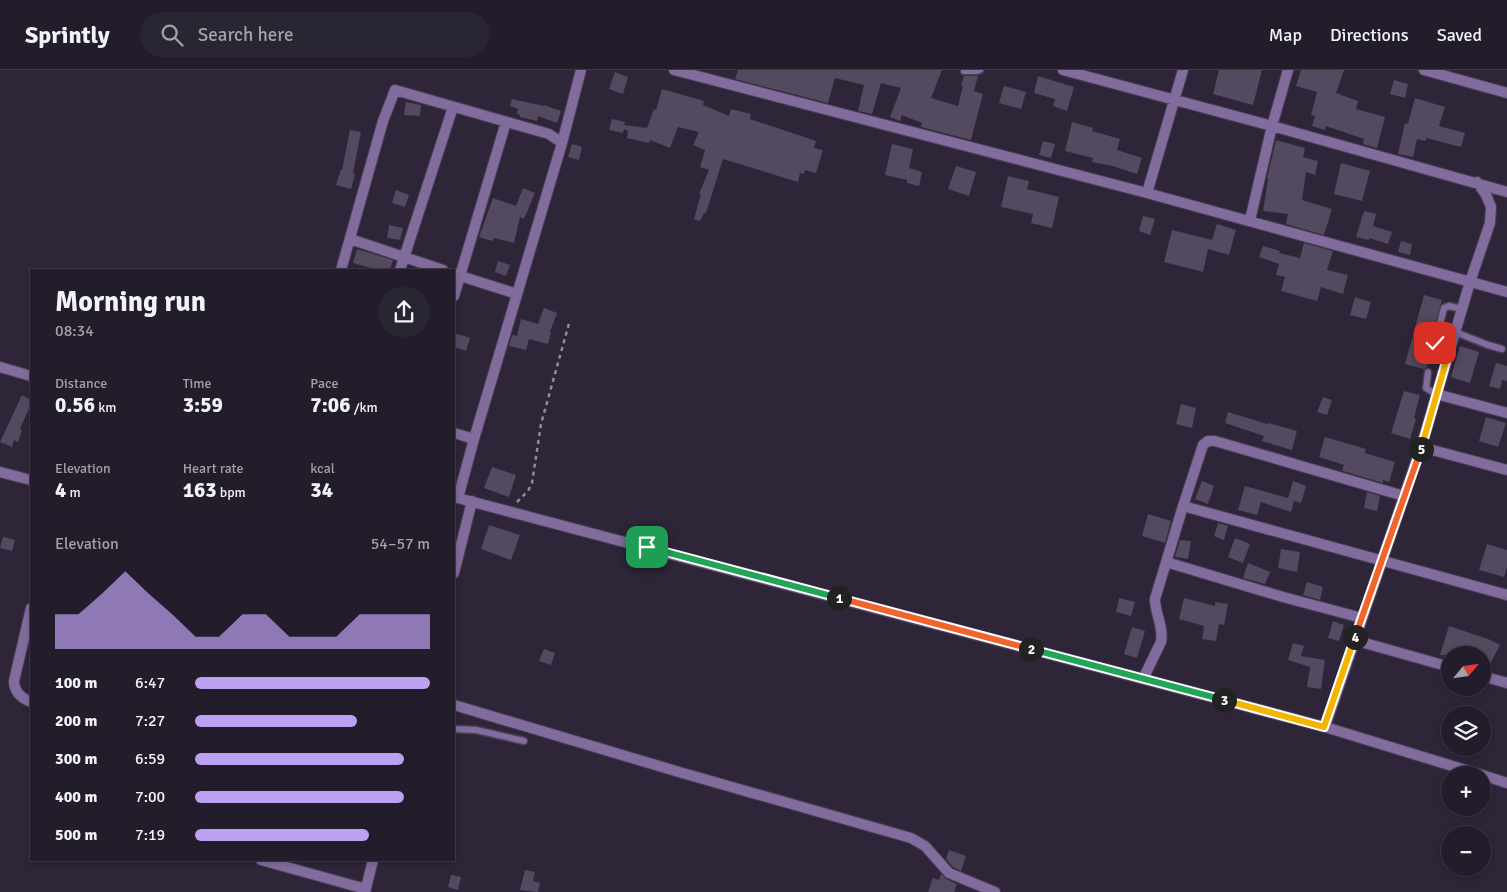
<!DOCTYPE html>
<meta charset="utf-8">
<style>
body{margin:0;font-family:Signika,sans-serif;background:#2a2533;color:#f1f3f6;height:100vh;display:flex;flex-direction:column;font-size:19px;white-space:nowrap}
*{box-sizing:border-box;margin:0}
p{font-size:16px;color:#a2a1a9}
.icon{flex:none;width:28px;height:28px;fill:none;stroke:currentColor;stroke-width:2;stroke-linecap:round;stroke-linejoin:round}
.map{position:relative;flex:1;overflow:hidden}
.side{position:absolute;left:30px;top:199px;width:425px;height:592px;display:flex;flex-direction:column;background:#221c2b;border-radius:0px;box-shadow:0 2px 8px #0003,0 0 0 1px #3f3a47}
.side>*{flex:none}
.needle{width:32px;rotate:61deg}
.tools{position:absolute;left:1441px;top:576px;display:grid;gap:10px}
.tools a{display:grid;place-items:center;width:50px;height:50px;border-radius:50%;background:#221c2b;box-shadow:0 2px 8px #0003,0 0 0 1px #3f3a47;font-size:25px}
.pin{position:absolute;display:grid;place-items:center;width:42px;height:42px;color:#fff;margin:-21px;border-radius:10px;box-shadow:0 2px 8px #0006}
.km{position:absolute;width:25px;height:25px;margin:-12px;border-radius:50%;background:#222;color:#fff;font-size:14px;line-height:25px;text-align:center}
.round{display:grid;place-items:center;flex:none;width:52px;height:52px;border-radius:26px;background:#2a2533}
.headline{display:flex;align-items:center;justify-content:space-between;height:85px;padding:0 25px}
h1{font-size:28px;font-weight:700;line-height:38px}
.figures{display:grid;grid-template-columns:repeat(3,1fr);gap:8px;height:85px;padding:5px 25px}
.figures div{display:grid;align-content:center}
.figures b{font-size:21px;font-weight:700}
.figures small{font-size:14px;font-weight:400}
.figures p{font-size:14px}
.chart{height:140px;padding:10px 25px}
.chart p{display:flex;justify-content:space-between}
.chart svg{width:100%;height:90px;margin-top:5px;fill:#bca0f2;opacity:.7}
ul{padding:0 25px;list-style:none;font-size:16px}
li{display:grid;grid-template-columns:80px 60px 1fr;align-items:center;height:38px}
li i{height:12px;border-radius:6px;background:#bca0f2}
header{display:flex;align-items:center;gap:30px;box-sizing:border-box;height:70px;padding:0 25px;background:#221c2b;border-bottom:1px solid #3f3a47}
header strong{font-size:24px}
nav{display:flex;gap:28px;margin-inline-start:auto;font-size:18px}
.search{width:350px;height:45px;background:#2a2533;display:flex;align-items:center;gap:12px;box-sizing:border-box;padding:0 18px;border-radius:28px;color:#a2a1a9;font-size:19px}
.map>svg:first-child{display:block}
</style>
<header>
<strong>Sprintly</strong>
<div class="search"><svg class="icon" aria-label="search" viewBox="0 0 24 24"><circle cx="10" cy="10" r="6"/><path d="M15 15l6 6"/></svg>Search here</div>
<nav><a>Map</a><a>Directions</a><a>Saved</a></nav>
</header>
<div class="map">
<svg width="1507" height="822" viewBox="0 0 1507 822">
<rect width="100%" height="100%" fill="#2e2539"/>
<path fill="#534a60" d="M738 0H942L931 28 958 36 963 16H961L964 6H978L974 21 983 24 971 70 921 57 922 53 902 45 900 51 890 47 901 18 881 13 872 44 858 41 864 15 835 8 828 33 735 9Z
M1219 0H1262L1253 35 1213 24Z
M1301 0H1344L1336 23 1358 31 1356 39 1385 47 1377 78 1363 74 1364 69 1326 56 1325 60 1312 56 1315 46 1311 45 1317 22 1296 16Z
M615 2 628 7 623 24 609 19Z
M1038 6 1074 17 1067 41 1053 36 1055 29 1034 23Z
M1394 10 1408 14 1405 28 1390 24Z
M1004 16 1026 22 1021 39 999 33Z
M662 19 704 31 703 35 729 46 731 39 751 44 750 49 816 71 814 78 823 80 816 103 805 100 804 104 800 103 798 112 723 89 706 143H704L700 151 694 149 701 124H699L709 100 700 97 705 80 693 75 699 62 678 57 670 78 650 70 649 73 627 68 628 61 624 59 623 63 609 60 612 49 625 52 624 55 647 58 654 39 656 40Z
M1415 28 1445 37 1439 56 1465 63 1461 77 1426 68V71L1417 69 1413 87 1398 84 1405 53 1408 54Z
M512 29 544 36V35L561 41 557 53 538 46 537 51 520 47V45L517 44 518 39 510 36Z
M406 32 421 35 420 46 404 45Z
M1072 52 1093 58 1092 61 1120 69 1117 80 1142 88 1137 104 1113 96 1092 92 1093 88 1065 81Z
M350 60 361 62 353 103 355 104 351 119 336 115 341 99 342 100Z
M1276 70 1305 78 1303 87 1318 91 1315 105 1306 102 1302 130 1332 139 1324 165 1286 154 1288 144 1263 141 1268 109 1267 108Z
M1043 71 1055 74 1051 88 1039 85Z
M572 74 582 77 579 90 568 87Z
M892 74 913 79 909 98 922 102 919 116 907 113V110L885 105Z
M1341 93 1370 101 1362 131 1334 124Z
M956 96 976 102 969 126 948 119Z
M1008 106 1029 111 1027 119 1059 127 1052 158 1031 153 1033 144 1001 137Z
M523 118 535 123 524 149 520 147 514 173 494 168 492 171 479 167 493 128 516 136Z
M396 120 409 125 405 137 392 133Z
M1364 141 1376 144 1373 156 1392 162 1388 174 1369 168V170L1356 167Z
M1143 146 1155 149 1150 165 1139 161Z
M1217 154 1236 160 1229 185 1208 179 1203 202 1164 192 1172 160 1212 170Z
M389 155 403 158 400 170 387 168Z
M1401 171 1412 174 1410 185 1398 182Z
M1304 173 1333 181 1327 200 1348 205 1343 224 1321 217 1317 231 1281 221 1285 207 1276 205 1279 194 1259 187 1263 176 1280 181 1279 183 1300 188Z
M357 179 393 190 390 200H378L353 193Z
M498 191 510 195 506 206 495 202Z
M1424 225 1442 230 1432 266 1419 262 1414 266 1416 271 1429 276V278L1433 279 1427 297 1424 299 1405 294Z
M1355 227 1371 232 1366 249 1350 245Z
M544 238 557 243 550 262 551 263 548 274 529 269 526 280 509 276 512 265 517 266 521 249 538 254Z
M454 263 470 268 466 281 454 277Z
M1460 276 1479 282 1470 313 1451 307Z
M1496 293 1507 296V311L1502 310 1500 319 1489 316Z
M1404 321 1420 325 1414 348 1416 349 1410 369 1391 363Z
M22 325 31 330V334L20 359 22 360 18 372 14 370 12 377 0 372Z
M1323 327 1332 330 1327 345 1317 342Z
M1181 334 1196 338 1192 358 1176 354Z
M1228 342 1267 354 1268 353 1297 361 1292 380 1262 371 1264 366 1225 353Z
M1486 347 1506 353 1498 377 1479 371Z
M1325 367 1366 379 1365 383 1395 392 1389 412 1383 410V413L1343 401H1342L1344 395 1319 387Z
M492 397 516 405 509 427 484 418Z
M1202 411 1214 416 1208 434 1195 429Z
M1293 411 1306 416 1301 433 1294 431 1291 442 1261 432 1257 445 1238 440 1245 416 1288 428Z
M1367 422 1380 426 1377 441 1364 438Z
M1148 444 1171 451 1165 473 1142 466Z
M1218 453 1228 456 1224 470 1214 466Z
M489 455 520 465 511 490 481 479Z
M3 467 15 470 12 481 0 478Z
M1235 468 1250 474 1243 493 1228 487Z
M1180 470 1191 471 1188 489 1175 487Z
M1487 474 1507 480V497L1504 507 1479 500Z
M1281 479 1300 482 1297 502 1278 498Z
M1248 493 1270 502 1265 514 1243 508Z
M1307 512 1323 517 1320 530 1303 525Z
M1119 528 1135 532 1131 546 1116 542Z
M1184 528 1215 536V532L1228 534 1224 555 1219 554 1216 571 1202 569 1204 556 1179 549Z
M1333 551 1344 555 1339 571 1328 568Z
M1449 556 1488 569 1500 575 1487 600 1482 599V585H1440Z
M1132 557 1145 561 1137 588 1124 584Z
M1293 573 1304 576 1301 586 1325 590 1321 619 1307 617 1310 597 1288 590Z
M544 579 555 583 551 595 539 591Z
M949 780 966 786 961 801 953 797 946 789Z
M525 800 535 802 533 811 540 813 538 822 520 820Z
M941 804 946 809 957 814 954 822H928L933 808 939 810Z
M451 805 461 807 458 820 448 817Z"/>
<g fill="none" stroke-linecap="round" stroke-linejoin="round">
<defs>
<path id="lane" d="M964 1H977L980 0
M1455 262 1488 275 1502 279
M1419 267 1450 278
M1435 273 1444 238 1449 236 1462 239
M1428 302 1426 318 1436 324
M454 659 476 660 524 671"/>
<path id="street" d="M674 0 1147 123 1507 222
M1063 0 1272 56 1507 122
M1424 0 1507 23
M562 73 581 0
M1147 123 1183 0
M1250 150 1272 56 1288 0
M350 169 443 200
M341 200 383 51 395 20 549 64 562 73 474 369 454 363
M400 200 453 37
M454 204 517 224
M454 226 506 52
M0 297 31 306
M1436 324 1507 343
M1421 377 1507 400
M0 402 31 410
M1404 426 1215 371H1208L1203 375 1183 436 1507 525
M454 427 1325 657 1482 705
M458 428 474 369
M1166 492 1283 527 1362 548
M454 503 472 431
M31 538 14 611C14 622 21 628 31 632
M1354 570 1450 597
M1482 606 1507 613
M1143 609 1161 572C1164 557 1155 544 1155 529L1183 436
M454 635 679 702 911 768 925 776 949 803 995 822
M1325 657 1421 377 1470 212 1490 153 1491 137 1486 125 1477 112
M1482 705 1507 713
M261 790 366 819
M365 822 373 790"/>
</defs>
<use href="#lane" stroke="#4a4154" stroke-width="9"/>
<use href="#street" stroke="#4a4154" stroke-width="12"/>
<path stroke="#928b9c" stroke-width="2.5" stroke-dasharray="4 4" stroke-linecap="butt" d="M517 432 528 421 532 413 541 354 570 250"/>
<use href="#lane" stroke="#826c9d" stroke-width="6"/>
<use href="#street" stroke="#826c9d" stroke-width="10"/>
</g>
<g fill="none" stroke-linecap="round" stroke-linejoin="round">
<defs>
<path id="split-1" d="M647 477 839 528"/>
<path id="split-2" d="M839 528 1031 579"/>
<path id="split-3" d="M1031 579 1224 630"/>
<path id="split-4" d="M1224 630 1324 657 1355 567"/>
<path id="split-5" d="M1355 567 1421 379"/>
<path id="split-6" d="M1421 379 1450 278 1435 273"/>
</defs>
<use href="#split-1" stroke="#fff" stroke-width="10"/>
<use href="#split-2" stroke="#fff" stroke-width="10"/>
<use href="#split-3" stroke="#fff" stroke-width="10"/>
<use href="#split-4" stroke="#fff" stroke-width="10"/>
<use href="#split-5" stroke="#fff" stroke-width="10"/>
<use href="#split-6" stroke="#fff" stroke-width="10"/>
<use href="#split-1" stroke="#22a559" stroke-width="6"/>
<use href="#split-2" stroke="#f0652b" stroke-width="6"/>
<use href="#split-3" stroke="#22a559" stroke-width="6"/>
<use href="#split-4" stroke="#f5b400" stroke-width="6"/>
<use href="#split-5" stroke="#f0652b" stroke-width="6"/>
<use href="#split-6" stroke="#f5b400" stroke-width="6"/>
</g>
</svg>
<div class="tools">
<a><svg class="needle" viewBox="-14 -14 28 28"><path d="M0-13l5 13h-10z" fill="#e53935"/><path d="M0 13l5-13h-10z" fill="#a2a1a9"/></svg></a>
<a><svg class="icon" aria-label="layers" viewBox="0 0 24 24"><path d="M12 4l9 5-9 5-9-5zM3 14l9 5 9-5"/></svg></a>
<a>+</a>
<a>−</a>
</div>
<div class="pin" style="left:647px;top:477px;background:#1e9e55"><svg class="icon" aria-label="arrive" viewBox="0 0 24 24"><path d="M6 21V4h12l-3 4 3 4H6"/></svg></div>
<div class="pin" style="left:1435px;top:273px;background:#d93025"><svg class="icon" aria-label="check" viewBox="0 0 24 24"><path d="M5 12l5 5 9-10"/></svg></div>
<b class="km" style="left:839px;top:528px">1</b>
<b class="km" style="left:1031px;top:579px">2</b>
<b class="km" style="left:1224px;top:630px">3</b>
<b class="km" style="left:1355px;top:567px">4</b>
<b class="km" style="left:1421px;top:379px">5</b>
<section class="side">
<div class="headline"><div><h1>Morning run</h1><p>08:34</p></div><a class="round"><svg class="icon" aria-label="share" viewBox="0 0 24 24"><path d="M12 15V3M7 8l5-5 5 5M5 13v7h14v-7"/></svg></a></div>
<div class="figures">
<div><p>Distance</p><b>0.56<small> km</small></b></div>
<div><p>Time</p><b>3:59</b></div>
<div><p>Pace</p><b>7:06<small> /km</small></b></div>
</div>
<div class="figures">
<div><p>Elevation</p><b>4<small> m</small></b></div>
<div><p>Heart rate</p><b>163<small> bpm</small></b></div>
<div><p>kcal</p><b>34</b></div>
</div>
<div class="chart"><p><span>Elevation</span>54–57 m</p>
<svg viewBox="0 0 160 44" preserveAspectRatio="none"><path d="M0 44V27L10 27L20 17L30 6L40 17L50 27L60 38L70 38L80 27L90 27L100 38L110 38L120 38L130 27L140 27L150 27L160 27V44z"/></svg>
</div>
<ul>
<li><b>100 m</b>6:47<i style="width:100%"></i></li>
<li><b>200 m</b>7:27<i style="width:69%"></i></li>
<li><b>300 m</b>6:59<i style="width:89%"></i></li>
<li><b>400 m</b>7:00<i style="width:89%"></i></li>
<li><b>500 m</b>7:19<i style="width:74%"></i></li>
</ul>
</section>
</div>
